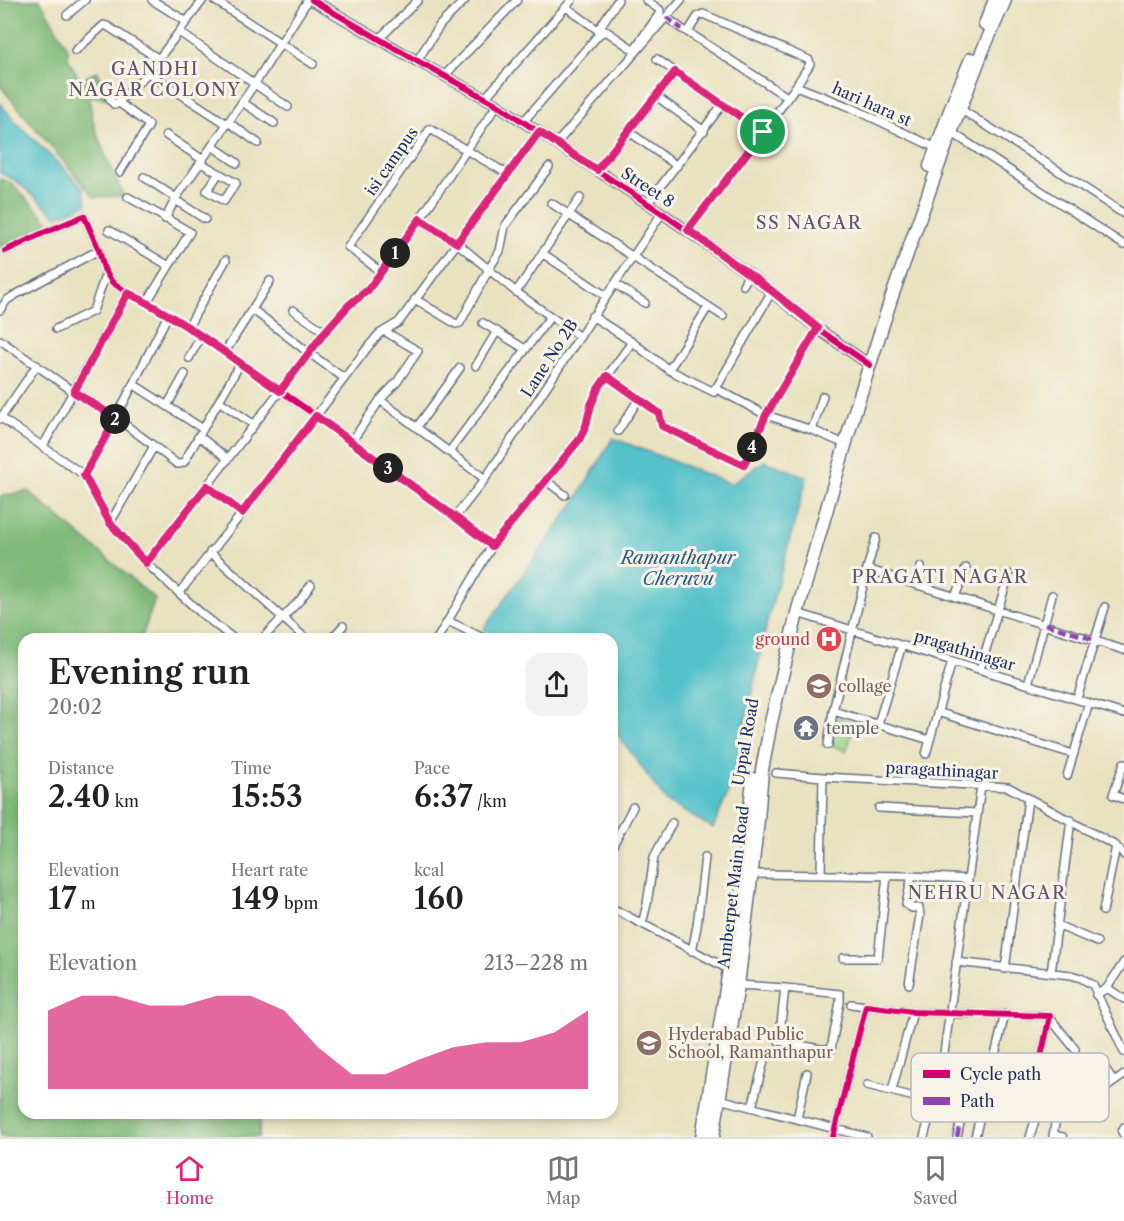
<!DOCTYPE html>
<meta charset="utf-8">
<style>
body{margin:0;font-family:"Libre Caslon Text",serif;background:#f2f2f2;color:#222;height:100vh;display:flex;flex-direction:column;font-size:22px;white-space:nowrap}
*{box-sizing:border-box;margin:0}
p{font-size:20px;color:#767676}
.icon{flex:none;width:33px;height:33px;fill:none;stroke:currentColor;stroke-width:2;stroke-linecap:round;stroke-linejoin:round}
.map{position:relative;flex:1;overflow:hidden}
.side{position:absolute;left:18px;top:633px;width:600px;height:486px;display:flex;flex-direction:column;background:#fff;border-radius:18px;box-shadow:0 3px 9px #0003}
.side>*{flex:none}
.pin{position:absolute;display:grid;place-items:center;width:51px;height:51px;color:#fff;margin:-26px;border:3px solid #fff;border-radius:50%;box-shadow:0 2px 6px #0007}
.km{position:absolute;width:30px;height:30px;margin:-15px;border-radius:50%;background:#222;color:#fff;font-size:16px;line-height:30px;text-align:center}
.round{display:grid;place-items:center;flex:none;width:63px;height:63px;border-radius:18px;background:#f2f2f2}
.headline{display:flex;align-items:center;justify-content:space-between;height:102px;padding:0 30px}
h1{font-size:33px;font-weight:600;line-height:45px}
.metrics{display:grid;grid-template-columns:repeat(3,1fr);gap:9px;height:102px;padding:6px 30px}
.metrics div{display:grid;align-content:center}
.metrics b{font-size:30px;font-weight:600}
.metrics small{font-size:16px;font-weight:400}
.metrics p{font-size:16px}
.chart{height:168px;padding:12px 30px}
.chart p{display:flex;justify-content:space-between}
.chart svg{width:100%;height:108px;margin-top:6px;fill:#db2777;opacity:.7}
.menu{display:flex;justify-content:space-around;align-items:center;height:84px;border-top:2px solid #e0e0e0;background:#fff;font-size:16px;color:#767676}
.menu a{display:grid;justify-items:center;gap:3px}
.menu .selected{color:#db2777}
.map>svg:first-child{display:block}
</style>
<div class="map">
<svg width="1124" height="1137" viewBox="0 0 1124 1137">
<rect width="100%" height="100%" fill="#f7f3e8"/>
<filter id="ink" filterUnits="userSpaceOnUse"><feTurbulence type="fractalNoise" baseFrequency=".0167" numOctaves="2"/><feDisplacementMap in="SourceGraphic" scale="12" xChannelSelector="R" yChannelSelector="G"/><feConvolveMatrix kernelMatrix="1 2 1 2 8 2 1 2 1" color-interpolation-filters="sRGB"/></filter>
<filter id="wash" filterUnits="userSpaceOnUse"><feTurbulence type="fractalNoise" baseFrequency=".008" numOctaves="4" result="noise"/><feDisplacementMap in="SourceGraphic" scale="24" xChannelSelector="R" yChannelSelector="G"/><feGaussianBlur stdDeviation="1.35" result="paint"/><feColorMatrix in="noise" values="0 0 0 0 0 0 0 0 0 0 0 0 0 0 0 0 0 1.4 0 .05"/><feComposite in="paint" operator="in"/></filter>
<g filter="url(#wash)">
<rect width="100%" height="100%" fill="#e9e2c0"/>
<path fill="#a0da8e" stroke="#5e8476" stroke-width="1.5" d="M837 718 855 723 846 751 831 745Z"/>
<path fill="#80ba79" stroke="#4e746c" stroke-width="1.5" d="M0 0H40L68 49V58L80 81 97 71 113 99 90 96C88 123 112 170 124 196L94 197 0 86Z
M0 179 11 183 49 222 1 253 0 252Z
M28 491 155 599 141 639H24V1113H260L259 1137H0V496Z"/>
<path fill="#54c2ca" stroke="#387894" stroke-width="1.5" d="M0 103 16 122 83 188 87 204 57 216 15 180 0 173Z
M613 438 731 484 764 461 807 477 767 622 732 784 713 828 667 802 616 732 612 730V639H492L484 628 573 505Z"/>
</g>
<g filter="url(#ink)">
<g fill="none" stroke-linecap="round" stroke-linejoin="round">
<defs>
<path id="street" d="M152 0 187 22
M214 0 313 64
M566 7 602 33
M67 15 85 0
M666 17 682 29
M600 27 631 48H635L660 13V10L646 0
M598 30 618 0
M686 31 787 97
M179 32 288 107
M688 32 698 16 703 14 809 60 810 64 796 86 763 132
M380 38 418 0
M75 51 104 25 107 26 159 59
M657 59 722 105 763 132 688 230
M417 61 440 25 465 0
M148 73 227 124
M445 75 517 0
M796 86 852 108 936 148
M105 88 111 101 115 105 148 73 203 0
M656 96 704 131
M485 98 572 0
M118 102 149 125 148 127 120 172
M242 102 274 123
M960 109 1054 168 1124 214
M228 122 258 143
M523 122 601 32
M628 131 677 166
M951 132 1124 245
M166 135 203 160
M556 144 681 0
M212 146 237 163
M201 163 236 183 224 201 207 191 219 173
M597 170 675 73
M144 177 176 198
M128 197 190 232 147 302
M175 200 205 219
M551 203 723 316
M648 203 722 105
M165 219 176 198 254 85 308 0
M420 219 457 243 516 292 580 337
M109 230 169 266
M5 251 41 234 84 216 99 250 104 269 112 282 128 293 147 302 225 352 352 441 455 517 492 546
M542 253 606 296
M381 272 348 247 430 129 508 174
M615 284 645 303
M743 285 749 274
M516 292 580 198
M415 299 456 324 460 323 489 269 500 251 505 226 549 167
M252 309 309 353 344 378
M0 310 7 300 17 294 99 250
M293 310 325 332
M592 316 632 342 669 370 714 392 772 291
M483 323 525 349
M188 327 226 260
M56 329 93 311 106 273
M0 340 74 392 116 418 154 446 110 523
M225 352 270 281
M189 358 201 336
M476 366 497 331
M669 370 708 307
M607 376 659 413 662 426 744 465 766 415 818 329
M133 384 203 429
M715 388 766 415 812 430 838 441
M380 400 485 479
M219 401 253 424
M167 406 185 374
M1 418 84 475 110 523 146 563 202 614 234 639
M0 419 37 365
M417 427 460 368
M812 430 823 396
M618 431 639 399
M199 436 228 459
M352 441 380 400 397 382 418 351 384 331
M43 446 128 293
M154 446 177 464H180L184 462 240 364
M449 452 550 317
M84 475 116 418 168 315
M545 480 565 495
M207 486 242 513
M455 517 485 479 662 213
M210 552 306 639
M146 563 207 486 325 332 349 305 368 290 420 219 497 105
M867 569 1124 650
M915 584 921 567
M179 593 258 493 368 347 379 334 399 322 539 132
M955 597 966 568
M797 613 1124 714
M448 621 485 639
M262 639 300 600 311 585
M331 639 343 626
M437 639 492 546 579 440 586 426 591 405 598 389 632 342
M980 669 1009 574
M1028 684 1052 595
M1077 699 1105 607
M833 711 930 740
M937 712 1073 754
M878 724 902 645
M828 745 833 711 867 569 876 538
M926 754 952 661
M1124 763 1113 795 1124 799
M776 773 823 777 1008 787 1116 846 1124 855
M1067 776 1089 703
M879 808 977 813
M612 847 633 807
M752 874 912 876 968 879
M821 874 823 777
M612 908 732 971
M1103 911 1116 846
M642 924 647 904 654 857 672 823
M1057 925 1097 942
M692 951 697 926 705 857
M843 958H878L887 876
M956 962 1071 975 1081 978 1093 985 1124 1052
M1005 969 1028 799
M1051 973 1071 820
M909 984 920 915 919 908H912L906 904 912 876
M738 985 785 988 840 994V1002L831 1049H820L779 1041 785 988
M1107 988 1124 999
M1096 995 1107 988 1124 962
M851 1004 866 1006
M1050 1018 1075 1049
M941 1075 988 1082 1033 1093 1059 1096 1053 1137
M867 1085 934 1102
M892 1090 913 1012
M1093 1097 1124 1075
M719 1099 867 1137
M1068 1103 1059 1096 1103 1065 1114 1082
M752 1107 764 1061
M797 1119 807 1073
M1124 1127 1122 1132 1124 1135
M1053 1135 1063 1137
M833 1137 866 1006 913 1012 1050 1016 1033 1093
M924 1137 941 1075 981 786
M957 1137 970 1079
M975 1137 1005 1014
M1030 1137 1043 1094"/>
<path id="secondary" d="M312 0 417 61 496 104 662 213 749 274 818 329 870 365"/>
<path id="highway" d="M985 24 995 0
M930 166 952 105 971 59
M702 1137 741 896 753 779
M713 1137 738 985 758 820 762 770 771 722 797 613 854 414 891 299 940 161 982 52 1005 0"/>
</defs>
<use href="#street" stroke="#636e80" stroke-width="10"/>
<use href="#secondary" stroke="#636e80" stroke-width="12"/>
<use href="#highway" stroke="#636e80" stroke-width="15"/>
<use href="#street" stroke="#fff" stroke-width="7"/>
<use href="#secondary" stroke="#fff" stroke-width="9"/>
<use href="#highway" stroke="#fff" stroke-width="12"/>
<path stroke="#8e44ad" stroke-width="4.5" stroke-dasharray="9 4.5" stroke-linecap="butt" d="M666 17 682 29
M1045 624 1095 640
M957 1137 970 1079"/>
<defs>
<path id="cycleway" d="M312 0 417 61 496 104 662 213 749 274 818 329 870 365
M5 251 41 234 84 216 99 250 104 269 112 282 128 293 147 302 225 352 352 441 455 517 492 546
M833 1137 866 1006 913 1012 1050 1016 1033 1093"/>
</defs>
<use href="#cycleway" stroke="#f7f3e8" stroke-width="10"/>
<use href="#cycleway" stroke="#d6006c" stroke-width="6"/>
</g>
</g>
<g fill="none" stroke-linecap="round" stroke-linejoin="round" filter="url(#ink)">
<defs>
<path id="route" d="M675 72 763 132 688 230 772 291 818 328 766 415 744 465 662 426 659 413 607 376 598 389 591 405 586 426 579 440 492 546 455 517 316 416 242 513 207 486 146 563 110 523 84 475 116 418 74 392 128 293C182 319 230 357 280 391L325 332 349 305 368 290 420 219 457 243 539 132 597 170Z"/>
</defs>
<use href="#route" stroke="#fff" stroke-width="12"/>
<use href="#route" stroke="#db2777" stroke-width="8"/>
</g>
<defs>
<symbol id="hospital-disc" viewBox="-11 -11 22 22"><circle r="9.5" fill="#e0444e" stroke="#f7f3e8"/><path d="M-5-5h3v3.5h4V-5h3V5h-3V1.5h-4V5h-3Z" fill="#fff"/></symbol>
<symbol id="university-disc" viewBox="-11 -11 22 22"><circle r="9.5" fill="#8d6e63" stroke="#f7f3e8"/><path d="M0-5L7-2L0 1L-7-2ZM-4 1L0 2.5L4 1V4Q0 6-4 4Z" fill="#fff"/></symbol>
<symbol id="temple-disc" viewBox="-11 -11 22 22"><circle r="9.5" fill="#6b7280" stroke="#f7f3e8"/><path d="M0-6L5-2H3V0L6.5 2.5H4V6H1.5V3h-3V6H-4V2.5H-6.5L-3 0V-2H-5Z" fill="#fff"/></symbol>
<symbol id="school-disc" viewBox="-11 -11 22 22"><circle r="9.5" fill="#8d6e63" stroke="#f7f3e8"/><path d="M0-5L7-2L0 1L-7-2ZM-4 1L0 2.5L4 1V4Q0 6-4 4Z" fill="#fff"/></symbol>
</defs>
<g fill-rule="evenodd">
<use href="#hospital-disc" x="814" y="624" width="30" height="30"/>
<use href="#university-disc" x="804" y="671" width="30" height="30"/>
<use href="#temple-disc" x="791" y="713" width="30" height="30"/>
<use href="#school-disc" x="634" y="1028" width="30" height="30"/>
</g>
<g text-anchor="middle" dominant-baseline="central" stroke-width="6" stroke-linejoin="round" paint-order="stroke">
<g font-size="16" fill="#1b2f5e" stroke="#f7f3e8">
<text transform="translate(872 104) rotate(24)">hari hara st</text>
<text transform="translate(391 161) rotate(-55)">isi campus</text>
<text transform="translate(648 187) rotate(33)">Street 8</text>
<text transform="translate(549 358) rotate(-57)">Lane No 2B</text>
<text transform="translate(965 650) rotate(17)">pragathinagar</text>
<text transform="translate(745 742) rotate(-80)">Uppal Road</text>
<text transform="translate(942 770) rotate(3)">paragathinagar</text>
<text transform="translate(733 887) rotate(-83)">Amberpet Main Road</text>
</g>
<g font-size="16" fill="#be3a42" stroke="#f7f3e8" text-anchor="end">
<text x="810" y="639">ground</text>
</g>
<g font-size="16" fill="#785e54" stroke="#f7f3e8" text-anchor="start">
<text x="838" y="686">collage</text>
<text x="668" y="1034">Hyderabad Public<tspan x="668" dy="18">School, Ramanthapur</tspan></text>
</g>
<g font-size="16" fill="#5b616d" stroke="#f7f3e8" text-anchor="start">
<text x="826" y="728">temple</text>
</g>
<g font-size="18" letter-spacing="1.5" fill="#5f546e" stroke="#f7f3e8">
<text x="155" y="69">GANDHI<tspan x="155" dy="21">NAGAR COLONY</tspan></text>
<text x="809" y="223">SS NAGAR</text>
<text x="940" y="577">PRAGATI NAGAR</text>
<text x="987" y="893">NEHRU NAGAR</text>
</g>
<g font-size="18" font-style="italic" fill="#2c5b7e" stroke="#f7f3e8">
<text x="678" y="558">Ramanthapur<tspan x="678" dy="21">Cheruvu</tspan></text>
</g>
</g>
<rect x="911" y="1053" width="198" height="69" rx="9" fill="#f7f3e8" stroke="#b5b8bf" stroke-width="1.5"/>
<rect x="923" y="1070" width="27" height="8" fill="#d6006c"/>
<rect x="923" y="1097" width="27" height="8" fill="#8e44ad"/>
<g font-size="16" fill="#1b2f5e">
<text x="960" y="1080">Cycle path</text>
<text x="960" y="1107">Path</text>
</g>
</svg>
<div class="pin" style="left:763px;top:132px;background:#1e9e55"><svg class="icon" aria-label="arrive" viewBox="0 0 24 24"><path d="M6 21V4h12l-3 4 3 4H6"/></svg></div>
<b class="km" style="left:395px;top:253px">1</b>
<b class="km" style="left:115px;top:419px">2</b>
<b class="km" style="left:388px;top:468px">3</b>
<b class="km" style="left:752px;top:447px">4</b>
<section class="side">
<div class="headline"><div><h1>Evening run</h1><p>20:02</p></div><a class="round"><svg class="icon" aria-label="share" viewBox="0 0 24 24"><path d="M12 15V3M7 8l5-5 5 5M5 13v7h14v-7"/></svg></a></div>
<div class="metrics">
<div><p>Distance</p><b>2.40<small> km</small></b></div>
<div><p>Time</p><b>15:53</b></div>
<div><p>Pace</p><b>6:37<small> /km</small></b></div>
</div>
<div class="metrics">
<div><p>Elevation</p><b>17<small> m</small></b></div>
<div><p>Heart rate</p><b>149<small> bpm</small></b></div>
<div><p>kcal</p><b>160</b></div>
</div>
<div class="chart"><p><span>Elevation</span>213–228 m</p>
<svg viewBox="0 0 160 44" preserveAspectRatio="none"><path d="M0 44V12L10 6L20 6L30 10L40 10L50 6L60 6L70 12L80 27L90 38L100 38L110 32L120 27L130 25L140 25L150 21L160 12V44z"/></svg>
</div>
</section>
</div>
<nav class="menu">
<a class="selected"><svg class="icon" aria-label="home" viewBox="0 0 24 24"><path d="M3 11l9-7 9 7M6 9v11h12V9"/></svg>Home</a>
<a><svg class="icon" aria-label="map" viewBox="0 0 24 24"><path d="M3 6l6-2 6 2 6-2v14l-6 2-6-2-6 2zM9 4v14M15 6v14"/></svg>Map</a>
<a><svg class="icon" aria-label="saved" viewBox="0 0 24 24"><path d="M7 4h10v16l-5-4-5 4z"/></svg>Saved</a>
</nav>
